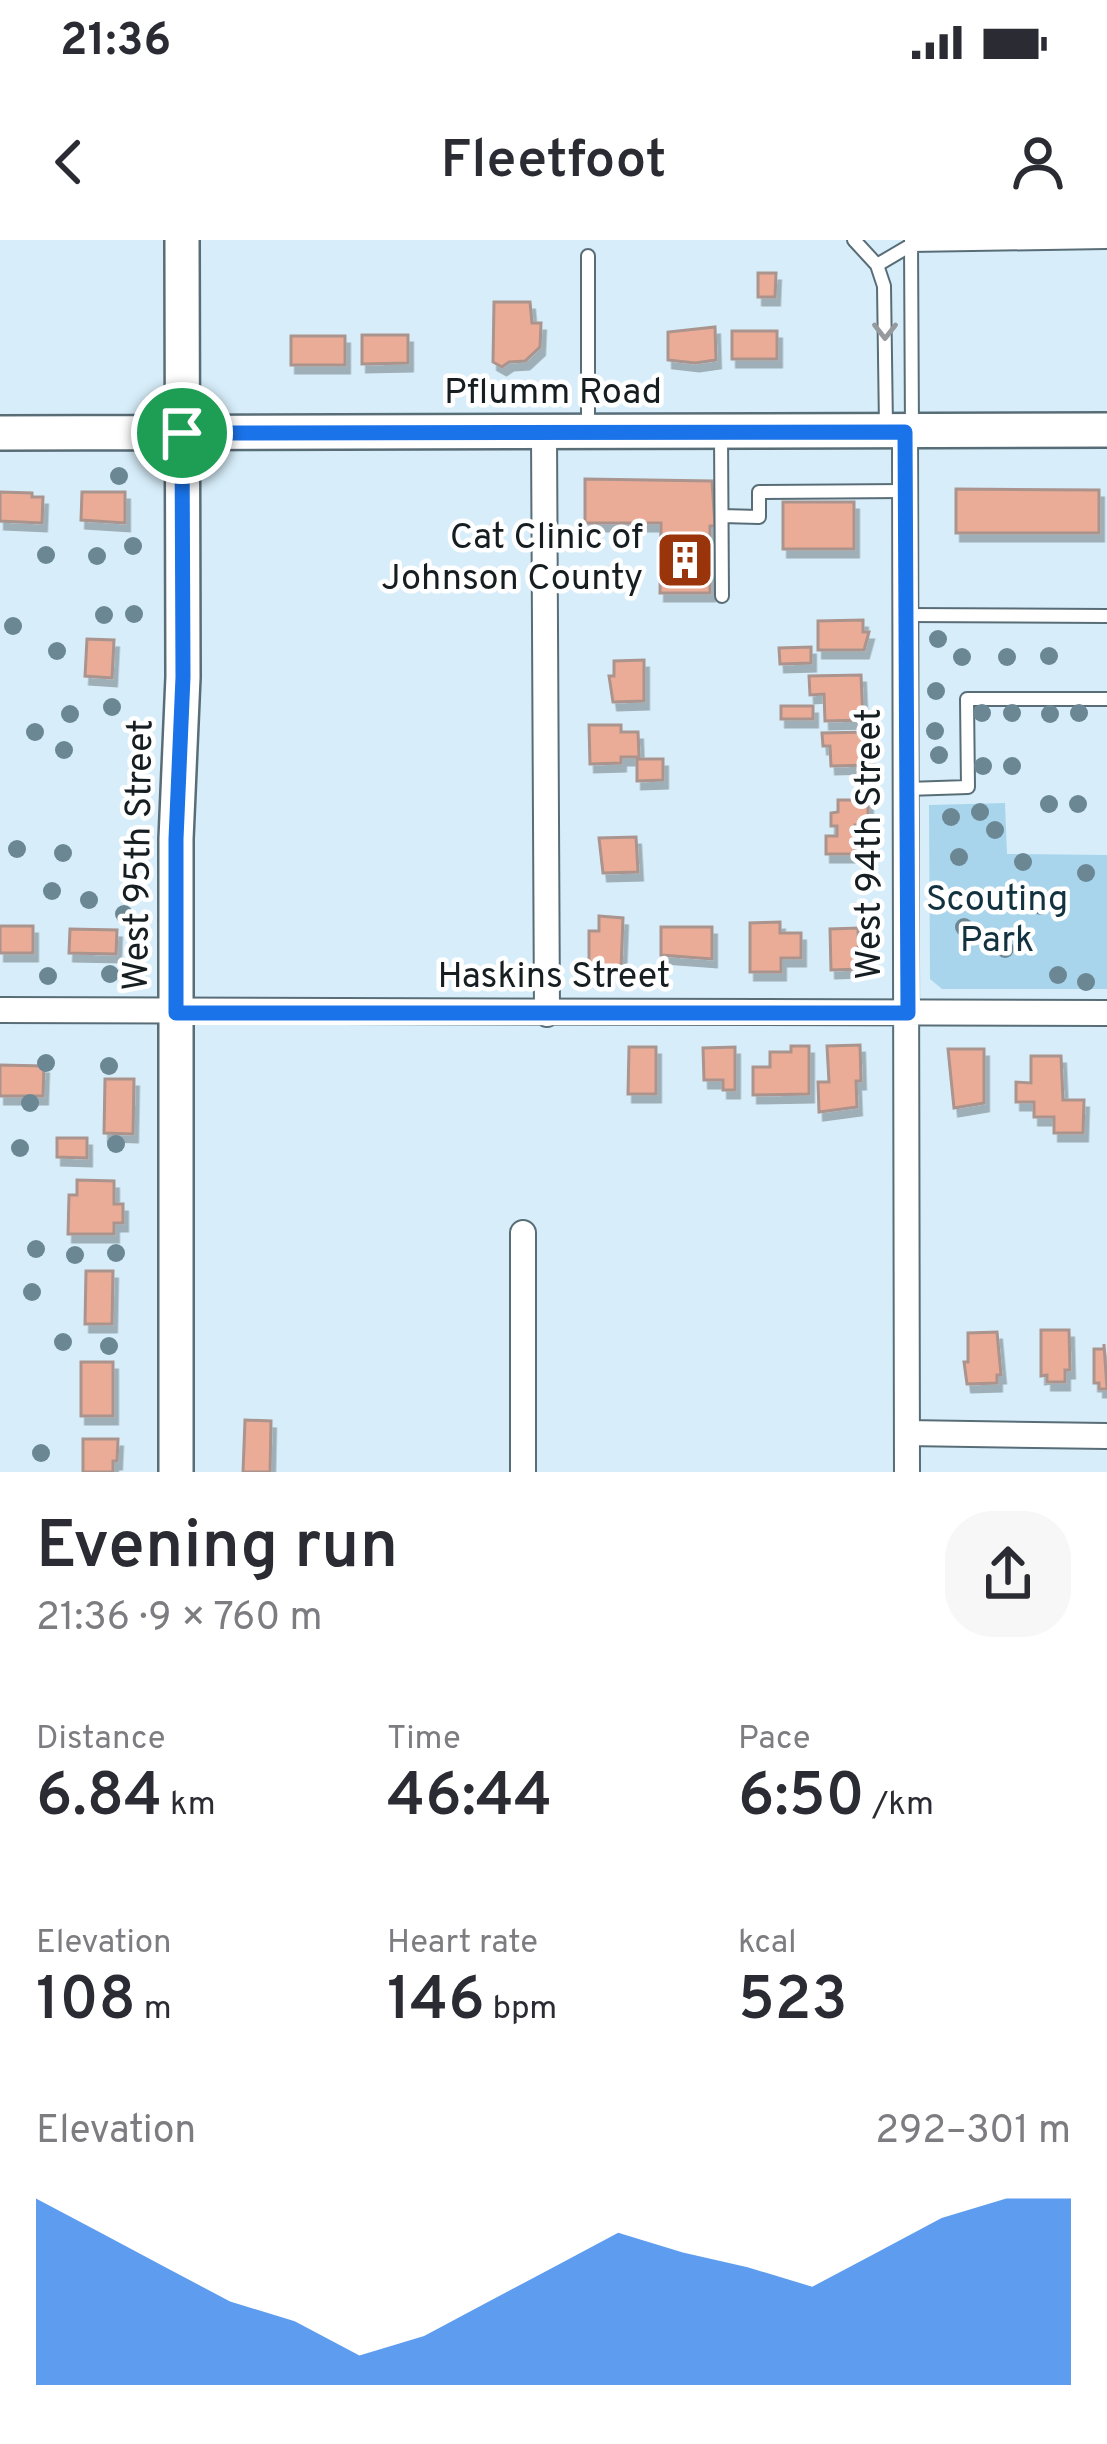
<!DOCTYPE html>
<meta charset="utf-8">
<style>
body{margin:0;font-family:Overpass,sans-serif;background:#f7f7f7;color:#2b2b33;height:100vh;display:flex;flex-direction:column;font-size:45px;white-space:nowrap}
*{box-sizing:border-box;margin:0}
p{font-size:39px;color:#7c7c81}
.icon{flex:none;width:66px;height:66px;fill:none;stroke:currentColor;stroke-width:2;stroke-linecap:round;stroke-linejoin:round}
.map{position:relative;height:1232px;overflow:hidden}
.panel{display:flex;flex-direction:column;background:#fff;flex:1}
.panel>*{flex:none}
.pin{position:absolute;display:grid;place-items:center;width:102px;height:102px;color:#fff;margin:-51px;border:6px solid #fff;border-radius:50%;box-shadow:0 3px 12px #0007}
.round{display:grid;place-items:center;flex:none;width:126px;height:126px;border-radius:48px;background:#f7f7f7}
.head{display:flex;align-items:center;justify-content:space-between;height:204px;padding:0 36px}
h1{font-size:66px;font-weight:600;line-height:90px}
.figures{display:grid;grid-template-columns:repeat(3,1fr);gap:18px;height:204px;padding:12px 36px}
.figures div{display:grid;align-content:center}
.figures b{font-size:60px;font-weight:600}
.figures small{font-size:33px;font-weight:400}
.figures p{font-size:33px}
.chart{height:336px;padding:24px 36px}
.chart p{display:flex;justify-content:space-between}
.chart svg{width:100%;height:216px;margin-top:12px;fill:#1a73e8;opacity:.7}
.status{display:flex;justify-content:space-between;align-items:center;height:84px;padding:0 60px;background:#fff;direction:ltr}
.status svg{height:33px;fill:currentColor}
header{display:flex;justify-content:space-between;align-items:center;height:156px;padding:0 36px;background:#fff;font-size:54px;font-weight:600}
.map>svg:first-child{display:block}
</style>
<div class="status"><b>21:36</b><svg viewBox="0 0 49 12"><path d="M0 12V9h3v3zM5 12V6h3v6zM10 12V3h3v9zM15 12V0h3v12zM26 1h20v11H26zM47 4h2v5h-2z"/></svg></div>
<header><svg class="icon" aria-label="back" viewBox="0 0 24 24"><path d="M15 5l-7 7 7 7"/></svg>Fleetfoot<svg class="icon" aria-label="person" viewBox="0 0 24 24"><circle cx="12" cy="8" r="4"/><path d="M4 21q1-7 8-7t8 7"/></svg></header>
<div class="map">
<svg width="1107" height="1232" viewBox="0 0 1107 1232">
<defs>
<filter id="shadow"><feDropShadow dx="4.5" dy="8" stdDeviation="0" flood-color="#0004"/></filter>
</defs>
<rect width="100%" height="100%" fill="#d7eefa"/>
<path fill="#a8d5ec" d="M1005 563 1007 614 1107 615V749H942L930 739 929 565Z"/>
<path fill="#eaac97" stroke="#aa948d" stroke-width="3" filter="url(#shadow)" d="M758 33H776L775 57H758Z
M494 62H530L532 83H541L540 107 525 121 509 122 502 127 493 122Z
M715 87 716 120 695 123 668 120V92Z
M732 91H777V119H732Z
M362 95H408V123L362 124Z
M291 96H345V125H291Z
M585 239 712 241 715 286H710V353H660L661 283H585Z
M956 249 1099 250V293H956Z
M0 252 32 253V257H43L42 283 0 281Z
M82 252H125V283L81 280Z
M783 262H854V309H783Z
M863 380V392H869L864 410H818V381Z
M87 399 114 400 112 438 85 436Z
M811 407V423L780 424 779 408Z
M644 420V461L613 462 609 436H614V421Z
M861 435 863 480 825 481 824 454 810 455 809 436Z
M781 466H813V479H781Z
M589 485H621V492H638L639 517H621V523L590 524Z
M869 492 870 525 831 526 830 506H823L822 493Z
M637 519H663V540L637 541Z
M838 560H868V585H855V614H826V596H837V586H831V573L838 572Z
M636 597 638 632 603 633 599 598Z
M599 676 623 678 621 729H589V691H599Z
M780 682V693H801V718H781V732H750V683Z
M0 686H33V713H0Z
M661 687H712V719L661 715Z
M858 688 859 729 831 730 830 689Z
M70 689 117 690 116 714 69 713Z
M860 805 861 841H856L857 867 819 872 818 842H829L827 806Z
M791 806H809V854L753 855V827H770V812H791Z
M629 807H656V854H628Z
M735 807V850H723V840H704L703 808Z
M948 809H984V863L954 868Z
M1031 816H1061L1063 860H1084L1083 893H1054V877H1034V862H1016V842L1031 843Z
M0 825 44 826 43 856H0Z
M105 839H134L133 894 104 893Z
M57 898H87V918L57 917Z
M77 940 114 941V964H123V983H114V994H68L69 955H77Z
M86 1031H113L112 1084H85Z
M1041 1090H1069L1070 1130H1065V1142H1047V1135L1041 1136Z
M997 1092 1001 1135H997V1143L967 1144 964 1122H968V1093Z
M1104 1104 1107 1149H1099V1143H1094V1109H1104Z
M81 1122H113V1176H81Z
M245 1180 271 1181 270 1232H243Z
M83 1199H118L117 1221H113V1232H83Z"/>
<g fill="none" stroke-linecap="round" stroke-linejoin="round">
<defs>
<path id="service" d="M854 0 877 25 884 46 886 187
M911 1 912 191
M877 25 911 5 1107 2
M588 189V16
M721 194 722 356
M722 276 759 277V252L904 251
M906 375 1107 376
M907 549 968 547 967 459H1107"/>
<path id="minor" d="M905 192 907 1232
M544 193 547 774
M0 770 1107 773
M907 1193 1107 1196
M523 1232V993"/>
<path id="secondary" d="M0 193 1107 190
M176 1232V599L183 437 182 0"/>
</defs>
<use href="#service" stroke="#596d77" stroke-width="16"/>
<use href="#minor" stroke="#596d77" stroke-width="28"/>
<use href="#secondary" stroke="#596d77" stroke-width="38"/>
<use href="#service" stroke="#fff" stroke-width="12"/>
<use href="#minor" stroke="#fff" stroke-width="24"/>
<use href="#secondary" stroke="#fff" stroke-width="33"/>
</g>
<g fill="#6b8794">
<circle cx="119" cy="236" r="9"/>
<circle cx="133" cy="306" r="9"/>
<circle cx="46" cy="315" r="9"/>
<circle cx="97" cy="316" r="9"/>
<circle cx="134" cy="374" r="9"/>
<circle cx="104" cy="375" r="9"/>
<circle cx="13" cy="386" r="9"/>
<circle cx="938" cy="399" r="9"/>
<circle cx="57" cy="411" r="9"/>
<circle cx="1049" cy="416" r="9"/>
<circle cx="962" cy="417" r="9"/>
<circle cx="1007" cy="417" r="9"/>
<circle cx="936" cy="451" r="9"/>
<circle cx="112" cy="467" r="9"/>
<circle cx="982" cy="473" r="9"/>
<circle cx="1012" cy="473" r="9"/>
<circle cx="1079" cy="473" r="9"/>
<circle cx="70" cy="474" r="9"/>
<circle cx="1050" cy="474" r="9"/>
<circle cx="935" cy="491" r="9"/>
<circle cx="35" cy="492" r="9"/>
<circle cx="64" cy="510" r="9"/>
<circle cx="939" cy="515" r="9"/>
<circle cx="983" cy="526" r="9"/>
<circle cx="1012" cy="526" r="9"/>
<circle cx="1049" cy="564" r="9"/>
<circle cx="1078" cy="564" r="9"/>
<circle cx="980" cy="572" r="9"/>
<circle cx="951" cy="577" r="9"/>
<circle cx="995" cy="590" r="9"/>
<circle cx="17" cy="609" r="9"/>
<circle cx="63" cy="613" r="9"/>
<circle cx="959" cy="617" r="9"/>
<circle cx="1023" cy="622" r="9"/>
<circle cx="1086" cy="633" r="9"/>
<circle cx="52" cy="651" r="9"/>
<circle cx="89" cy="660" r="9"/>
<circle cx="938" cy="664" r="9"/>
<circle cx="1041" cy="666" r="9"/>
<circle cx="124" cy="674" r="9"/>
<circle cx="964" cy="687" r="9"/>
<circle cx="1005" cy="709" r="9"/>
<circle cx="110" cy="734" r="9"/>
<circle cx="1058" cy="735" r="9"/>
<circle cx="48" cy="736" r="9"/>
<circle cx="1086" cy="742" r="9"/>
<circle cx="46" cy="823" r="9"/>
<circle cx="109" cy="826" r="9"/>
<circle cx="30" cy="863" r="9"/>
<circle cx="116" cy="904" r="9"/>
<circle cx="20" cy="908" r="9"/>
<circle cx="36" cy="1009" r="9"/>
<circle cx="116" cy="1013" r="9"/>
<circle cx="75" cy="1015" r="9"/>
<circle cx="32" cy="1052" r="9"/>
<circle cx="63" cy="1102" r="9"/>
<circle cx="109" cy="1106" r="9"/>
<circle cx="41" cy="1213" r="9"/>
</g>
<defs><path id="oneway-chevron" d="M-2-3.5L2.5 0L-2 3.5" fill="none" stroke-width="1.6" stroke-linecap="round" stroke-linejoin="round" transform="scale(3)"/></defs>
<use stroke="#969a9c" href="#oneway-chevron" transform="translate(885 91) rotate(90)"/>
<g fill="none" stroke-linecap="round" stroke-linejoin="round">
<defs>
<path id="route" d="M905 192 908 773H176V599L183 437 182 193Z"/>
</defs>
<use href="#route" stroke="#fff" stroke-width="24"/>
<use href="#route" stroke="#1a73e8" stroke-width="15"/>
</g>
<defs>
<symbol id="building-square" viewBox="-11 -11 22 22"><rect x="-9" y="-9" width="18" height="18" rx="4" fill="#9a340a" stroke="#fff"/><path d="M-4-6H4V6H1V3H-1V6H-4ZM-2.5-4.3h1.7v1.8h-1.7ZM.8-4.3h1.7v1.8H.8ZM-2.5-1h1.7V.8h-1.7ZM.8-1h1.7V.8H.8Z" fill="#fff"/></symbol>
</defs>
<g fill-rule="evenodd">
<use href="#building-square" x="652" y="287" width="66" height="66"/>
</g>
<g text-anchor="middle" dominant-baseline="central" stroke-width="9" stroke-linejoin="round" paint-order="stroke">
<g font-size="36" fill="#161e22" stroke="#fff">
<text x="553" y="154">Pflumm Road</text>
<text transform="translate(871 604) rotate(-90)">West 94th Street</text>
<text transform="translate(140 615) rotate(-89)">West 95th Street</text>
<text x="554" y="738">Haskins Street</text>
</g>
<g font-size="36" fill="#161e22" stroke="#fff" text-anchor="end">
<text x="643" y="299">Cat Clinic of<tspan x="643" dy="41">Johnson County</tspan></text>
</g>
<g font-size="36" fill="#133240" stroke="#fff">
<text x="997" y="661">Scouting<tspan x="997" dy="41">Park</tspan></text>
</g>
</g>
</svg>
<div class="pin" style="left:182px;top:193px;background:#1e9e55"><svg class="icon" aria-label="arrive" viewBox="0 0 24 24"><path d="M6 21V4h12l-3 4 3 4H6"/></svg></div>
</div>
<section class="panel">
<div class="head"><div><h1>Evening run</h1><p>21:36 · 9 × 760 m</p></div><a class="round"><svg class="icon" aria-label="share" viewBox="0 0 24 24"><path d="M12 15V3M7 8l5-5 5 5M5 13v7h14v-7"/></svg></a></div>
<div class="figures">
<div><p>Distance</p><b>6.84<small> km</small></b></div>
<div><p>Time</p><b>46:44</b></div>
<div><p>Pace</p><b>6:50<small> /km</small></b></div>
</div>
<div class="figures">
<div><p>Elevation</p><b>108<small> m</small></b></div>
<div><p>Heart rate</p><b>146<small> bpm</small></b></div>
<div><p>kcal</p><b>523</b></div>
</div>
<div class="chart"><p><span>Elevation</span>292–301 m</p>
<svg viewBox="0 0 160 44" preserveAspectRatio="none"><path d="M0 44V6L10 13L20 20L30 27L40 31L50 38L60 34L70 27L80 20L90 13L100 17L110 20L120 24L130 17L140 10L150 6L160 6V44z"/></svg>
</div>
</section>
